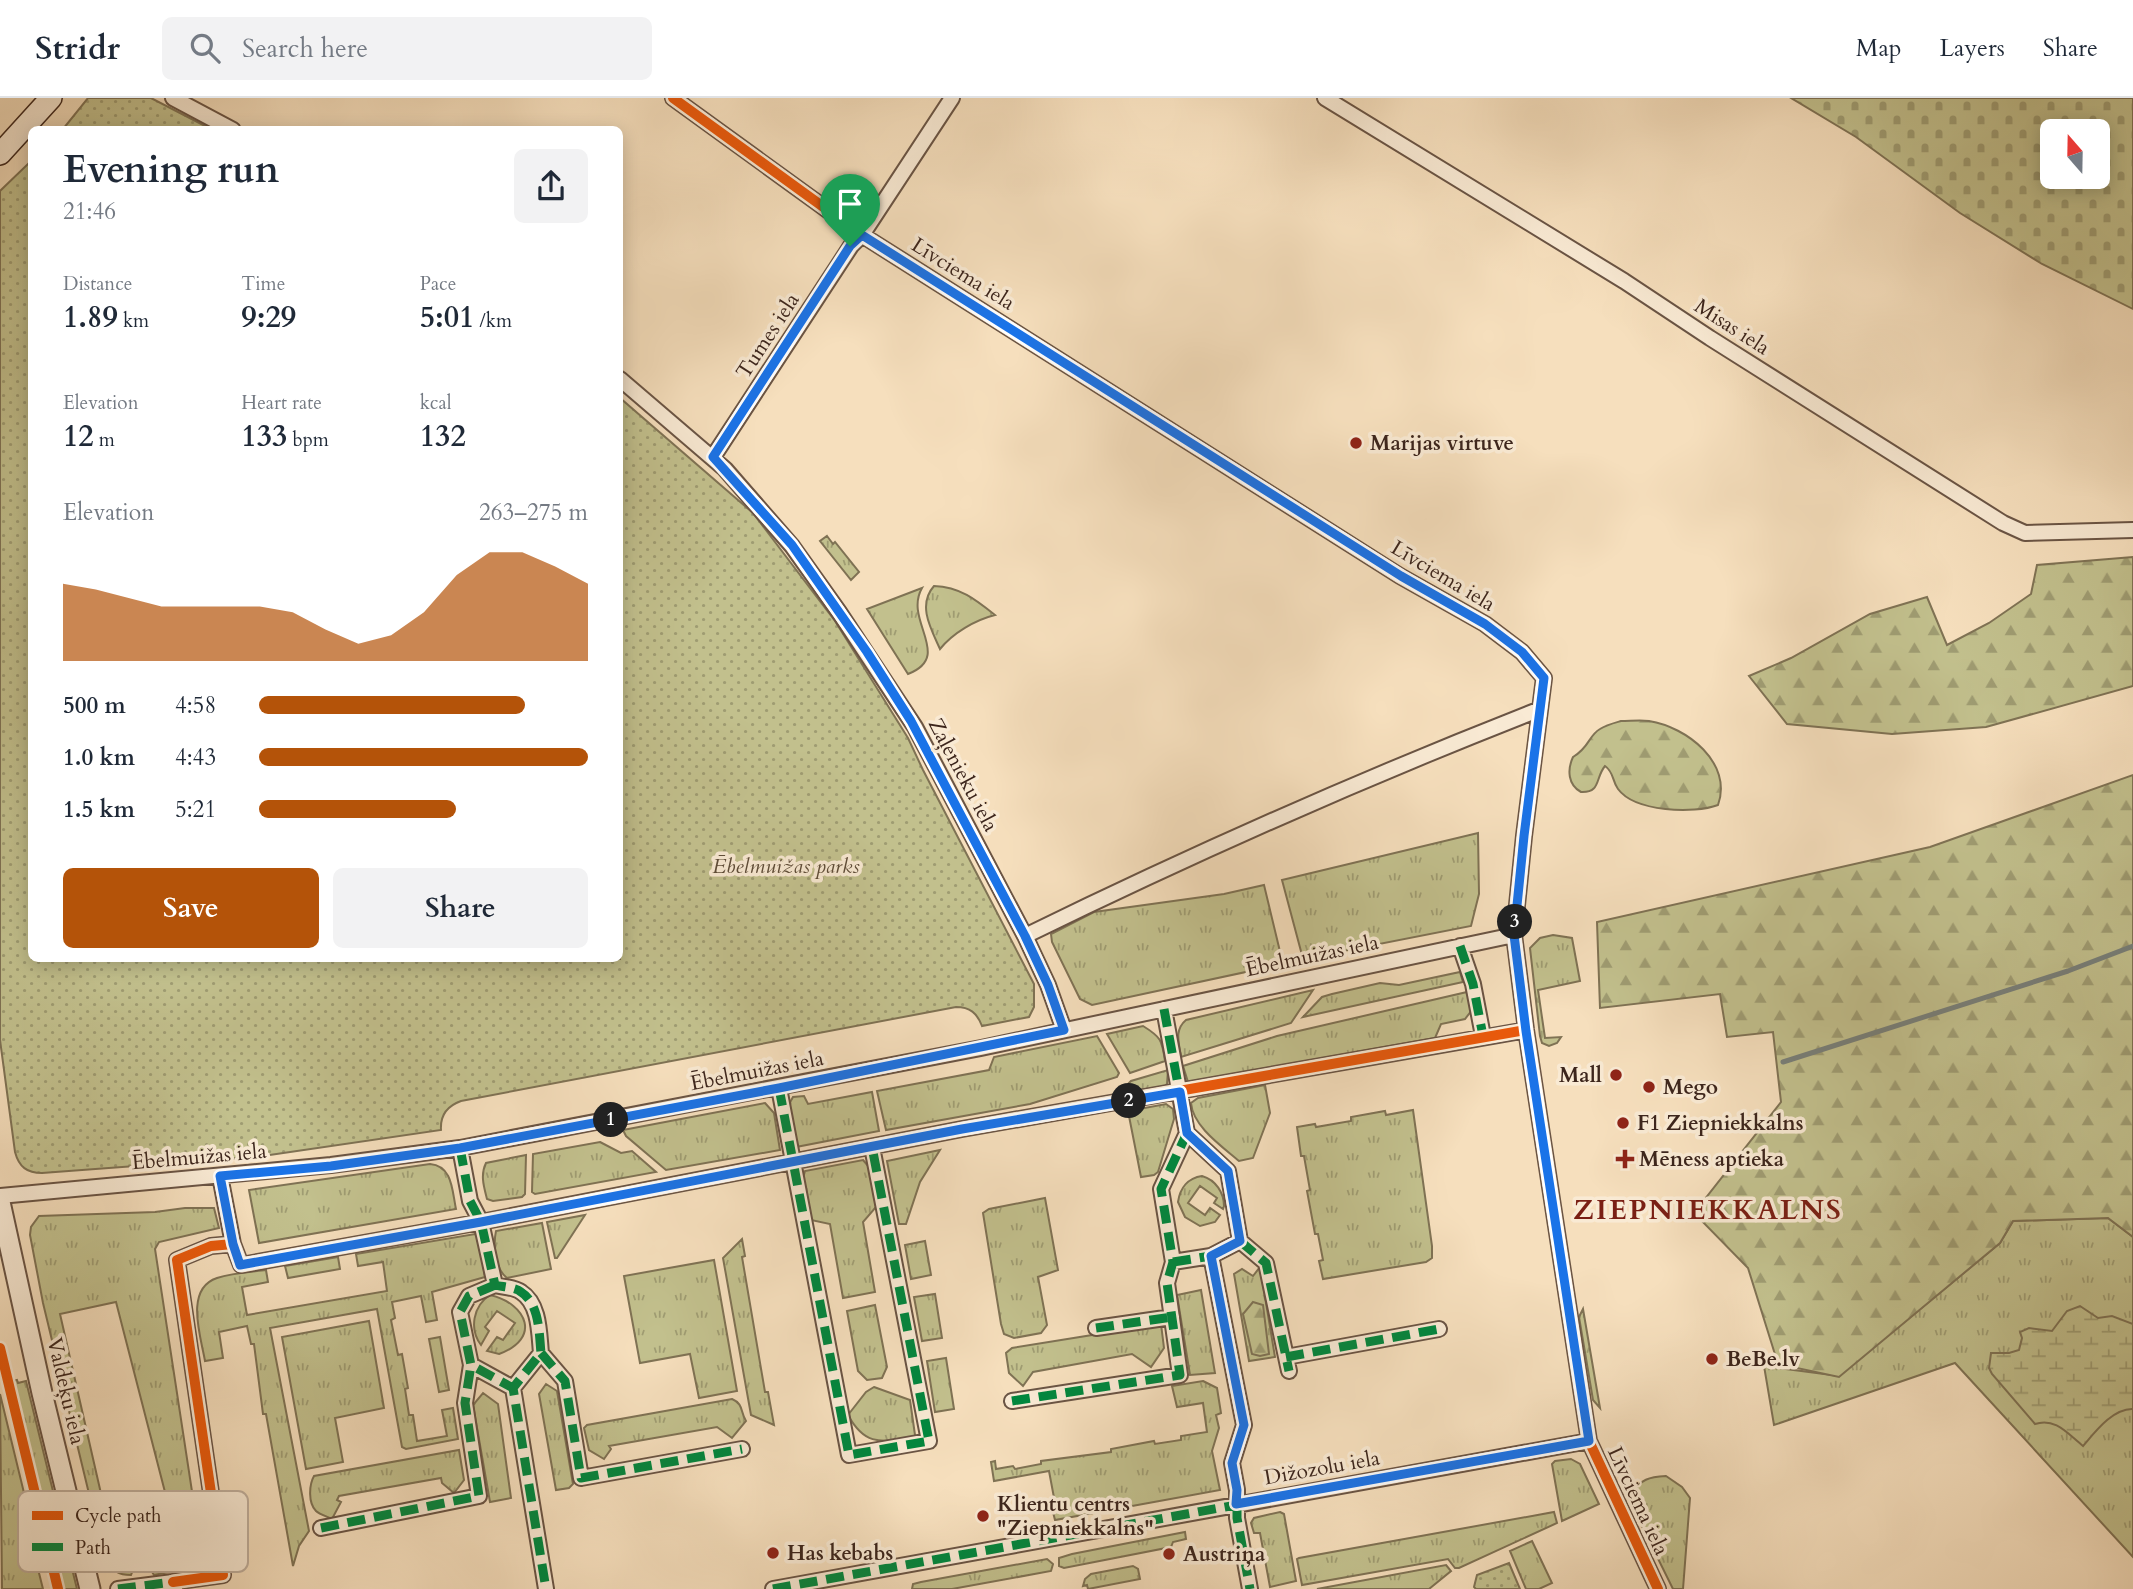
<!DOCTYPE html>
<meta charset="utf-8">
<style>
body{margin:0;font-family:Cardo,serif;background:#f2f2f3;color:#1f2937;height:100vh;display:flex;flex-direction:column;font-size:26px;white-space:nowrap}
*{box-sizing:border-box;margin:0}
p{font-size:23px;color:#747a83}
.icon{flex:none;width:38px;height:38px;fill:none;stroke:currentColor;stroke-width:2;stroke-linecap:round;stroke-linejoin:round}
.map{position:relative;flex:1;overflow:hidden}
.details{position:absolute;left:28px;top:28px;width:595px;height:836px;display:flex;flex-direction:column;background:#fff;border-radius:10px;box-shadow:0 4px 18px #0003}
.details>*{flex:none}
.needle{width:46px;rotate:340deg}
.tools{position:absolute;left:2040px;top:21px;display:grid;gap:14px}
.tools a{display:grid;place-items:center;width:70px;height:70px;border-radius:10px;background:#fff;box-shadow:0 4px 18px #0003;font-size:35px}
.pin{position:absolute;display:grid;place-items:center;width:60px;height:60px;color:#fff;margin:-72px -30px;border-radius:50% 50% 50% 0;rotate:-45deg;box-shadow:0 0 7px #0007}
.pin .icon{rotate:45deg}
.km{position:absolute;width:35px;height:35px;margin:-18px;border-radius:50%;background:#222;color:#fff;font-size:19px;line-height:35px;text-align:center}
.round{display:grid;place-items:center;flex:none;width:74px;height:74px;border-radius:10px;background:#f2f2f3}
.headline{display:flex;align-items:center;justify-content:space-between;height:119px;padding:0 35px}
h1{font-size:38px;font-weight:700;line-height:52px}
.figures{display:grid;grid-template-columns:repeat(3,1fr);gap:10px;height:119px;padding:7px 35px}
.figures div{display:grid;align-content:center}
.figures b{font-size:30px;font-weight:700}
.figures small{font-size:19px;font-weight:400}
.figures p{font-size:19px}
.chart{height:196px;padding:14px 35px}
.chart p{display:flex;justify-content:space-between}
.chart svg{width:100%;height:126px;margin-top:7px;fill:#b45309;opacity:.7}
.button{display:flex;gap:14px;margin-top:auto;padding:14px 35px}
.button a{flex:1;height:80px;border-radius:10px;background:#b45309;color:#fff;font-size:28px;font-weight:700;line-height:80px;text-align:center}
.button a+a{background:#f2f2f3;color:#1f2937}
ul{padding:0 35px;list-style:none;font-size:23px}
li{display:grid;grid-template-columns:112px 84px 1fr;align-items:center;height:52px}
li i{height:18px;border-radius:9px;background:#b45309}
header{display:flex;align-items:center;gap:42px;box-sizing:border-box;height:98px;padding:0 35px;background:#fff;border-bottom:2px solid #e0e1e3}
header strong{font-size:33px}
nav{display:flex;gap:38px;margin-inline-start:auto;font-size:24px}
.search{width:490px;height:63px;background:#f2f2f3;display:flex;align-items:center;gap:18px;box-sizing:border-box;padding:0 24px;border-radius:10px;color:#747a83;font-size:26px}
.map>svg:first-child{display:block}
</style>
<header>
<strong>Stridr</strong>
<div class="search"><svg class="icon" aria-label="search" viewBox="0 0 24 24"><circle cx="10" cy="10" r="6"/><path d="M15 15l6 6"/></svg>Search here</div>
<nav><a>Map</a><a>Layers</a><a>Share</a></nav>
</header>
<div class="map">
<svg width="2133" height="1491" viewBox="0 0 2133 1491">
<defs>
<pattern id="grass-tufts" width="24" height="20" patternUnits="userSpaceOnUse" patternTransform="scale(1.75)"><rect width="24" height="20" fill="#c2c08d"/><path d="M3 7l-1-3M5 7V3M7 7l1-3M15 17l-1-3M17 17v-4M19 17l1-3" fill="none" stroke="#9f9c72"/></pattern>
<pattern id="forest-firs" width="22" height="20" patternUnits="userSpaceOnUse" patternTransform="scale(1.75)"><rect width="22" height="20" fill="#c2c08d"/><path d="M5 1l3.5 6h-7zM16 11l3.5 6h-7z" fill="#9f9c72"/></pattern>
<pattern id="wetland-marsh" width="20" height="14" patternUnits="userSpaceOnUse" patternTransform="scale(1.75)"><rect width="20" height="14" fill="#c2c08d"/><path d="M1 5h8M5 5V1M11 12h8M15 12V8" fill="none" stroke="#9f9c72"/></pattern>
<pattern id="cemetery-stones" width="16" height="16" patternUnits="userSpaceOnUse" patternTransform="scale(1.75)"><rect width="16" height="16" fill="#c2c08d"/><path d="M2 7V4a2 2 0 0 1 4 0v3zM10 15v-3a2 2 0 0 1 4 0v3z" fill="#9f9c72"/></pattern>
<pattern id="park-dots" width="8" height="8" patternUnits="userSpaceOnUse" patternTransform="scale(1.75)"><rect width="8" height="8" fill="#c2c08d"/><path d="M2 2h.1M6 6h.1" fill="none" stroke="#9f9c72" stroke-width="1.8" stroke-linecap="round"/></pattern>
</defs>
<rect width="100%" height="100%" fill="#f6dfbd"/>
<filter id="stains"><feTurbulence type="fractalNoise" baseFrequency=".00286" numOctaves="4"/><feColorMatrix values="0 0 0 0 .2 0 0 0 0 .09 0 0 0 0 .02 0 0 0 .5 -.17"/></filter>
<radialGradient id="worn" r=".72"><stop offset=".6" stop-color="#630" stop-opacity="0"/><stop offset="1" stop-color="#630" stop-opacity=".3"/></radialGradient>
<path fill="url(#grass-tufts)" stroke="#7f7254" stroke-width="2" d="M827 438 833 446 835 444 859 474 851 482 820 443Z
M934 488C960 489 975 501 995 517 975 522 953 535 940 551 931 531 917 507 934 488Z
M922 490C903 523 954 558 908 576L867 511Z
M1478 735 1479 796 1471 828 1308 860 1302 857 1282 782Z
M1264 787 1283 866 1092 907 1080 901 1052 844 1051 836 1094 814 1224 796Z
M1553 837 1572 840 1580 883 1538 892 1545 940 1561 939 1557 945 1549 948 1542 945 1540 938 1530 850 1540 840Z
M1460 874 1463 884 1303 919 1322 899 1332 896 1380 885 1399 887Z
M1313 892 1291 925 1181 959C1179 945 1174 932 1186 922Z
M1467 894 1472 912 1465 921 1441 926 1435 940 1200 982 1188 984 1183 968 1277 938Z
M1143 928C1161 939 1162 942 1165 963L1130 975 1107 936Z
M1097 938 1119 975 1117 979 1030 1006 886 1032 877 993 989 972 994 959Z
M1168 972 1167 986 1163 990 1126 996 1127 987 1131 983Z
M1265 987 1270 1015 1253 1060 1239 1063C1223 1049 1193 1029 1191 1005L1198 1000Z
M872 994 879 1033 796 1049 788 1008 793 999 804 998 808 1006Z
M765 1005 774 1015 780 1052 666 1072 626 1038 623 1032Z
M1166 1006 1173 1011 1174 1021 1158 1074 1154 1077 1141 1079 1128 1013Z
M1413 1012 1432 1148V1160L1426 1164 1323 1181 1319 1163 1323 1162 1318 1136H1315L1307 1093 1310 1092 1304 1058H1301L1297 1029 1315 1026 1316 1029 1351 1023V1019L1385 1013 1386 1017Z
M600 1044 621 1055 632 1053 656 1074 535 1096 532 1094 533 1056Z
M940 1052 920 1084 906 1126H899L887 1063Z
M526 1057 525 1096 522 1099 493 1103 487 1101C484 1089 480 1077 486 1065Z
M863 1062 869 1069 876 1109 863 1124 875 1194 843 1200 830 1126 811 1122 803 1080 805 1073Z
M430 1066C453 1068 452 1093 456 1111L259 1145 249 1092Z
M1202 1078C1216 1082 1224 1095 1224 1108L1223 1111 1214 1105 1217 1100 1200 1088 1188 1105 1205 1117 1210 1110 1220 1117 1215 1124 1200 1128 1185 1119 1178 1104C1180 1090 1188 1080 1202 1078Z
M1045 1100 1058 1172 1038 1179 1047 1227 1041 1235 1014 1240 1004 1236 1001 1226 983 1115 989 1111Z
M185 1110H214L219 1130 159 1144 155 1151 202 1459 195 1469 154 1477 148 1468 182 1460 116 1204 60 1216 118 1470 134 1469 131 1477C118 1477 113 1473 105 1462L43 1205 30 1137 31 1129 39 1118 155 1114Z
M585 1117 557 1160H555L547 1124Z
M2108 1120 2133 1139V1459L1955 1265 1774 1327 1764 1268 1839 1278 2000 1145 2013 1123Z
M542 1125 551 1171 507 1180C495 1171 493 1147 496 1133Z
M475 1136 479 1141 485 1179 432 1194 437 1222 426 1224 421 1198 392 1204 395 1220 391 1222 398 1257 402 1256 408 1290 405 1291 409 1317H413L417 1343 447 1338 442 1312 453 1310 458 1341 406 1351 402 1349 377 1211 270 1230 309 1433 299 1448 293 1468 266 1316H263L254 1246H251L247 1228 219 1234 223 1260 205 1263C201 1239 184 1191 217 1180 232 1175 250 1174 266 1172L268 1184 242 1189 247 1217 387 1193 383 1164 358 1168 356 1156Z
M742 1141 745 1158 742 1159 765 1294H768L774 1327 751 1317 723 1160Z
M925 1143 931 1177 911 1181 905 1147Z
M338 1159 340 1171 288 1180 285 1168Z
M714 1162 737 1293 699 1300 690 1256 640 1265 624 1178Z
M1260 1169 1275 1259 1249 1263 1234 1176 1242 1171 1253 1178Z
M1201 1192 1215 1275 1190 1277 1177 1197Z
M935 1196 942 1240 922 1243 914 1199Z
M490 1197C528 1206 541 1241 499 1256L487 1253 497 1239 503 1242 515 1225 497 1213 485 1229 489 1233 481 1247C469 1231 473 1208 490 1197Z
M875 1207 887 1269 882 1280 867 1282 858 1273 847 1213Z
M1583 1211 1600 1310 1593 1302 1579 1219Z
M369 1223 384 1310 335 1320 343 1364 306 1371 282 1239Z
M1161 1226 1164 1250 1151 1269 1132 1256 1033 1274 1023 1288 1009 1275 1006 1255 1012 1250Z
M440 1239 449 1292 439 1294 429 1241Z
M946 1260 954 1311 935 1314 927 1263Z
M17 1282 18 1285 26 1283 77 1491H62L12 1283Z
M1203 1283 1217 1290 1221 1315 1216 1317 1219 1330 1212 1353 1220 1392 1055 1422 1051 1406 1055 1405 1049 1373 994 1383 991 1364 995 1363 996 1371 1013 1368 1015 1371 1041 1366V1363L1111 1354V1351L1154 1343 1155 1346 1181 1342V1338L1207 1334 1203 1305 1177 1309 1172 1288Z
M546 1286 557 1293 573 1386 569 1390 556 1392 539 1296Z
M874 1289 910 1302 915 1337 912 1340C880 1344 865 1348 848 1317L866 1294Z
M483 1295 498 1306 511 1400 490 1404 473 1307Z
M0 1296 42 1469 38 1471 43 1491H2Z
M732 1301C744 1306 740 1314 746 1323L732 1340 717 1329 609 1348 611 1351 604 1361 589 1352 584 1330 587 1327Z
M459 1352 464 1382 454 1395 442 1385 441 1380 339 1398 337 1402 341 1404 332 1421C328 1419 319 1416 316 1413 308 1405 309 1387 314 1378Z
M1571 1361 1580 1366 1599 1406 1562 1423 1552 1366 1555 1363Z
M1666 1378 1682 1389 1690 1400 1683 1491H1673L1634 1412 1631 1396C1641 1381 1649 1379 1666 1378Z
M1280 1414 1284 1416 1296 1483 1270 1489 1260 1435H1254L1251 1425 1254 1420Z
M1554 1414 1557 1425 1459 1470H1455L1448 1461 1302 1487 1297 1461 1299 1460Z
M1185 1434 1186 1441 1173 1444 1171 1449 1064 1470 1059 1468V1460L1072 1456Z
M1532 1443 1552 1485 1539 1491H1526L1510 1453Z
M1047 1461 1053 1466 1051 1473 952 1491H912L913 1486 921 1484Z
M1446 1467 1451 1473 1429 1491H1317Z
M1133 1468 1138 1471 1140 1481 1088 1491 1087 1487 1083 1488 1085 1481 1091 1476Z"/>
<path fill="url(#forest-firs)" stroke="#7f7254" stroke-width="2" d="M2133 459V588L1986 629 1892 636 1787 626 1749 578 1791 560 1870 516 1927 499 1947 547 1989 525 2031 496 2037 467Z
M1621 623C1630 623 1641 622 1649 623 1687 629 1733 665 1718 707 1694 716 1635 714 1618 691 1612 683 1614 674 1605 668 1595 680 1601 695 1581 694 1568 687 1567 672 1573 659 1590 649 1588 638 1600 631 1606 627 1614 625 1621 623Z
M2133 677V1139L2108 1120 2013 1123 2000 1145 1839 1279 1778 1266 1748 1170 1694 1115 1781 1004 1773 934 1727 939 1720 896 1600 910 1597 824 1930 749Z
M1253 1204 1263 1207 1269 1256 1260 1258 1252 1256 1243 1216Z"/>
<path fill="url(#wetland-marsh)" stroke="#7f7254" stroke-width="2" d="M2080 1208 2098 1220 2112 1218 2133 1226V1311C2113 1310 2095 1334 2083 1348 2068 1336 2055 1319 2035 1326L1992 1276 1989 1270 1991 1255H2009L2019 1252 2022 1240 2020 1234 2029 1230 2052 1233 2067 1213Z"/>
<path fill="url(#cemetery-stones)" stroke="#7f7254" stroke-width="2" fill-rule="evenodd" d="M1791 0H2133V211L2042 166 1960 115 1856 39ZM2053 33H2098V79H2053Z"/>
<path fill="url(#park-dots)" stroke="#7f7254" stroke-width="2" d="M88 0H151L211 31H63Z
M31 63 32 861H620V300L753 415 835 523 908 640 923 672 1034 886V909L1029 919 982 928C977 915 970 909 956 909L461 1003C447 1008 440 1017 441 1032L256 1059 42 1075C27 1075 19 1069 15 1054L0 942V93Z
M1509 1465 1520 1491H1476L1474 1489 1477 1477Z"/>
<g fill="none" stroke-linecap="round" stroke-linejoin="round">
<path stroke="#777f7a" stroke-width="5" d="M1783 964 2068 873 2133 848"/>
<defs>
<path id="minor" d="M173 0 233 32
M673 0 862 137 1400 478 1485 526 1522 554 1544 580 1524 738 1514 837 1526 932 1589 1343 1658 1491
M1325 0 1624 183 1710 240 2003 425 2025 435 2133 432
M620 281 725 371 792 448 839 514 915 629 1025 838 1048 887 1064 932
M713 359 851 148 862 137 952 0
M1025 838C1193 756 1364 680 1538 612
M1460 848 1473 886 1483 938
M1164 911 1187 1035 1228 1073 1240 1143 1211 1158 1244 1327 1232 1365 1237 1392V1420L1250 1491
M779 990 849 1357 929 1343 872 1049
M460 1050 470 1103 481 1124 495 1187C502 1189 515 1189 521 1194 540 1206 539 1236 541 1255L513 1290 546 1491
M220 1078 233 1146
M0 1098 331 1067 460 1050 981 950 1514 837
M1240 1143 1266 1165 1289 1273
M1173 1164 1211 1158
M495 1187 469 1198 460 1214 471 1267 513 1290
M1096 1230 1172 1219
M541 1255 565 1283 581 1380 742 1351
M1286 1259 1439 1231
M1012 1303 1180 1277 1167 1185 1173 1164 1161 1091 1187 1035
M321 1430 479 1398 465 1305 471 1267
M173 1484 223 1477 177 1162 211 1148 233 1146 241 1167 481 1124 962 1031 1526 932
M118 1491 173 1484 175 1491
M773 1491 1589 1343"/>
<path id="tertiary" d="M0 1104 42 1295 90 1491"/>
<path id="secondary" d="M0 56 51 0"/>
</defs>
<use href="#minor" stroke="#6a5444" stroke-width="18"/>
<use href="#tertiary" stroke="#6a5444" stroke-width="23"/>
<use href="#secondary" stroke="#3c251c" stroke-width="24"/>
<use href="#minor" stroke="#f9ead4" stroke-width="14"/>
<use href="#tertiary" stroke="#f9ead4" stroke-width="19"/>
<use href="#secondary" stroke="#f9ead4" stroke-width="21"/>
<path stroke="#00873e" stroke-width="9" stroke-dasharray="18 9" stroke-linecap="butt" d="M1460 848 1473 886 1483 938
M1164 911 1187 1035 1228 1073 1240 1143 1211 1158 1244 1327 1232 1365 1237 1392V1420L1250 1491
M779 990 849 1357 929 1343 872 1049
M460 1050 470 1103 481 1124 495 1187C502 1189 515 1189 521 1194 540 1206 539 1236 541 1255L513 1290 546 1491
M220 1078 233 1146
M1240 1143 1266 1165 1289 1273
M1173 1164 1211 1158
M495 1187 469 1198 460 1214 471 1267 513 1290
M1096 1230 1172 1219
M541 1255 565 1283 581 1380 742 1351
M1286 1259 1439 1231
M1012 1303 1180 1277 1167 1185 1173 1164 1161 1091 1187 1035
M321 1430 479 1398 465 1305 471 1267
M118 1491 173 1484 174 1488
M773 1491 1589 1343"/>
<defs>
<path id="cycleway" d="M673 0 862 137 1400 478 1485 526 1522 554 1544 580 1524 738 1514 837 1526 932 1589 1343 1658 1491
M0 1250 58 1491
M173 1484 223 1477 177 1162 211 1148 233 1146 241 1167 481 1124 962 1031 1526 932"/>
</defs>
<use href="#cycleway" stroke="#f9ead4" stroke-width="15"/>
<use href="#cycleway" stroke="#e8590c" stroke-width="10"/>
</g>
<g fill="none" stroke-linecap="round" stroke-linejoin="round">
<defs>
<path id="route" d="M862 137 1401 478 1485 526 1522 554 1544 580 1524 738 1514 837 1526 933 1589 1343 1236 1406 1237 1392 1232 1365 1244 1327 1211 1158 1240 1143 1228 1073 1187 1035 1180 994 962 1031 481 1124 240 1167 233 1146 220 1078 331 1068 460 1050 779 990 1064 932 1048 887 1025 838 911 623 867 554 792 447 713 359 850 148Z"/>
</defs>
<use href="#route" stroke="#fff" stroke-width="14"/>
<use href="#route" stroke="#1a73e8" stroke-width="9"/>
</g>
<g fill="#8f2418" stroke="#f9ead4" stroke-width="2.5">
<circle cx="1356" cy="345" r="7"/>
<circle cx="1616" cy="977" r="7"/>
<circle cx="1649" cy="989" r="7"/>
<circle cx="1623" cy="1025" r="7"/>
<path d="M1621.5 1050.5h7v7h7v7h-7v7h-7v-7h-7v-7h7z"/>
<circle cx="1712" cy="1261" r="7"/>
<circle cx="983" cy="1418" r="7"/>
<circle cx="773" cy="1455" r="7"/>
<circle cx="1169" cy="1456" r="7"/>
</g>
<g text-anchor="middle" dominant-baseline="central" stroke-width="7" stroke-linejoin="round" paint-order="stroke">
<g font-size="21" fill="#3c251c" stroke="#f9ead4">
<text transform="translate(963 176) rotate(32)">Līvciema iela</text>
<text transform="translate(1732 229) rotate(33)">Misas iela</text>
<text transform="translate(768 238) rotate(-57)">Tumes iela</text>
<text transform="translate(1443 478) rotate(31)">Līvciema iela</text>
<text transform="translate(963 677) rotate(62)">Zaļenieku iela</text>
<text transform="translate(1312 858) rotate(-12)">Ēbelmuižas iela</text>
<text transform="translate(757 973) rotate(-11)">Ēbelmuižas iela</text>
<text transform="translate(199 1059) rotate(-5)">Ēbelmuižas iela</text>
<text transform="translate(66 1293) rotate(77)">Valdeķu iela</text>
<text transform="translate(1322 1370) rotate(-10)">Dižozolu iela</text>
<text transform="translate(1638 1403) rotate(65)">Līvciema iela</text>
</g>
<g font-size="21" font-weight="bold" fill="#3c251c" stroke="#f9ead4" text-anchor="start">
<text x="1370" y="345">Marijas virtuve</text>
<text x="1602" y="977" text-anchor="end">Mall</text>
<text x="1663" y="989">Mego</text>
<text x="1637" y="1025">F1 Ziepniekkalns</text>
<text x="1639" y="1061">Mēness aptieka</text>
<text x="1726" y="1261">BeBe.lv</text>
<text x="997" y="1406">Klientu centrs<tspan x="997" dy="24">"Ziepniekkalns"</tspan></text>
<text x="787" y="1455">Has kebabs</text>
<text x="1183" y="1456">Austriņa</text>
</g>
<g font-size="21" font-style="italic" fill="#5e4c38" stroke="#f9ead4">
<text x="786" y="768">Ēbelmuižas parks</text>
</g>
<g font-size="28" font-weight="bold" letter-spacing="2" fill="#7a1f14" stroke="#f9ead4">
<text x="1708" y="1112">ZIEPNIEKKALNS</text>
</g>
</g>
<rect x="18" y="1393" width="230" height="81" rx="10" fill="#f9ead4" stroke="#c0af9d" stroke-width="2"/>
<rect x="32" y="1413" width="31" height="9" fill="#e8590c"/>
<rect x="32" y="1445" width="31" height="8" fill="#00873e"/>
<g font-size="19" fill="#3c251c">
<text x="75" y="1424">Cycle path</text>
<text x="75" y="1456">Path</text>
</g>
<rect width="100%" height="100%" filter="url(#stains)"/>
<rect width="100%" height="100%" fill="url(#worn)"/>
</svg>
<div class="tools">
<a><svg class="needle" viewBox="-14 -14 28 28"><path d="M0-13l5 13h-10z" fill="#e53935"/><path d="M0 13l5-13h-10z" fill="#747a83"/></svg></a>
</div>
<div class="pin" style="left:850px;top:148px;background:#1e9e55"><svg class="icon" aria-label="arrive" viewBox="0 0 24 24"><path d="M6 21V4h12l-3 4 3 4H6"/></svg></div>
<b class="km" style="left:611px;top:1022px">1</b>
<b class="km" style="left:1129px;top:1003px">2</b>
<b class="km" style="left:1515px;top:824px">3</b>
<section class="details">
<div class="headline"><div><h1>Evening run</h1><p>21:46</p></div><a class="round"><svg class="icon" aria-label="share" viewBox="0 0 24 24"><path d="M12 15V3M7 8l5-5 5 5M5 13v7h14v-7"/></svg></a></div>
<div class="figures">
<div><p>Distance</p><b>1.89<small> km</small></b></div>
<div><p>Time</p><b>9:29</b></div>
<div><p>Pace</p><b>5:01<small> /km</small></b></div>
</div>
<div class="figures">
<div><p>Elevation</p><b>12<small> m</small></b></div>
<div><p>Heart rate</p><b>133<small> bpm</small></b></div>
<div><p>kcal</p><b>132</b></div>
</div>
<div class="chart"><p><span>Elevation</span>263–275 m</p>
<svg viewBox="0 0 160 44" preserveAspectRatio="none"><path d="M0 44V17L10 19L20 22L30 25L40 25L50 25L60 25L70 27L80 33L90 38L100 35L110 27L120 14L130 6L140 6L150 11L160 17V44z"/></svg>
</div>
<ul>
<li><b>500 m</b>4:58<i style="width:81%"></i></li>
<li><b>1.0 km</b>4:43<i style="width:100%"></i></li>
<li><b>1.5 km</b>5:21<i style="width:60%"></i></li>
</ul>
<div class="button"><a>Save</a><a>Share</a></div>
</section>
</div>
